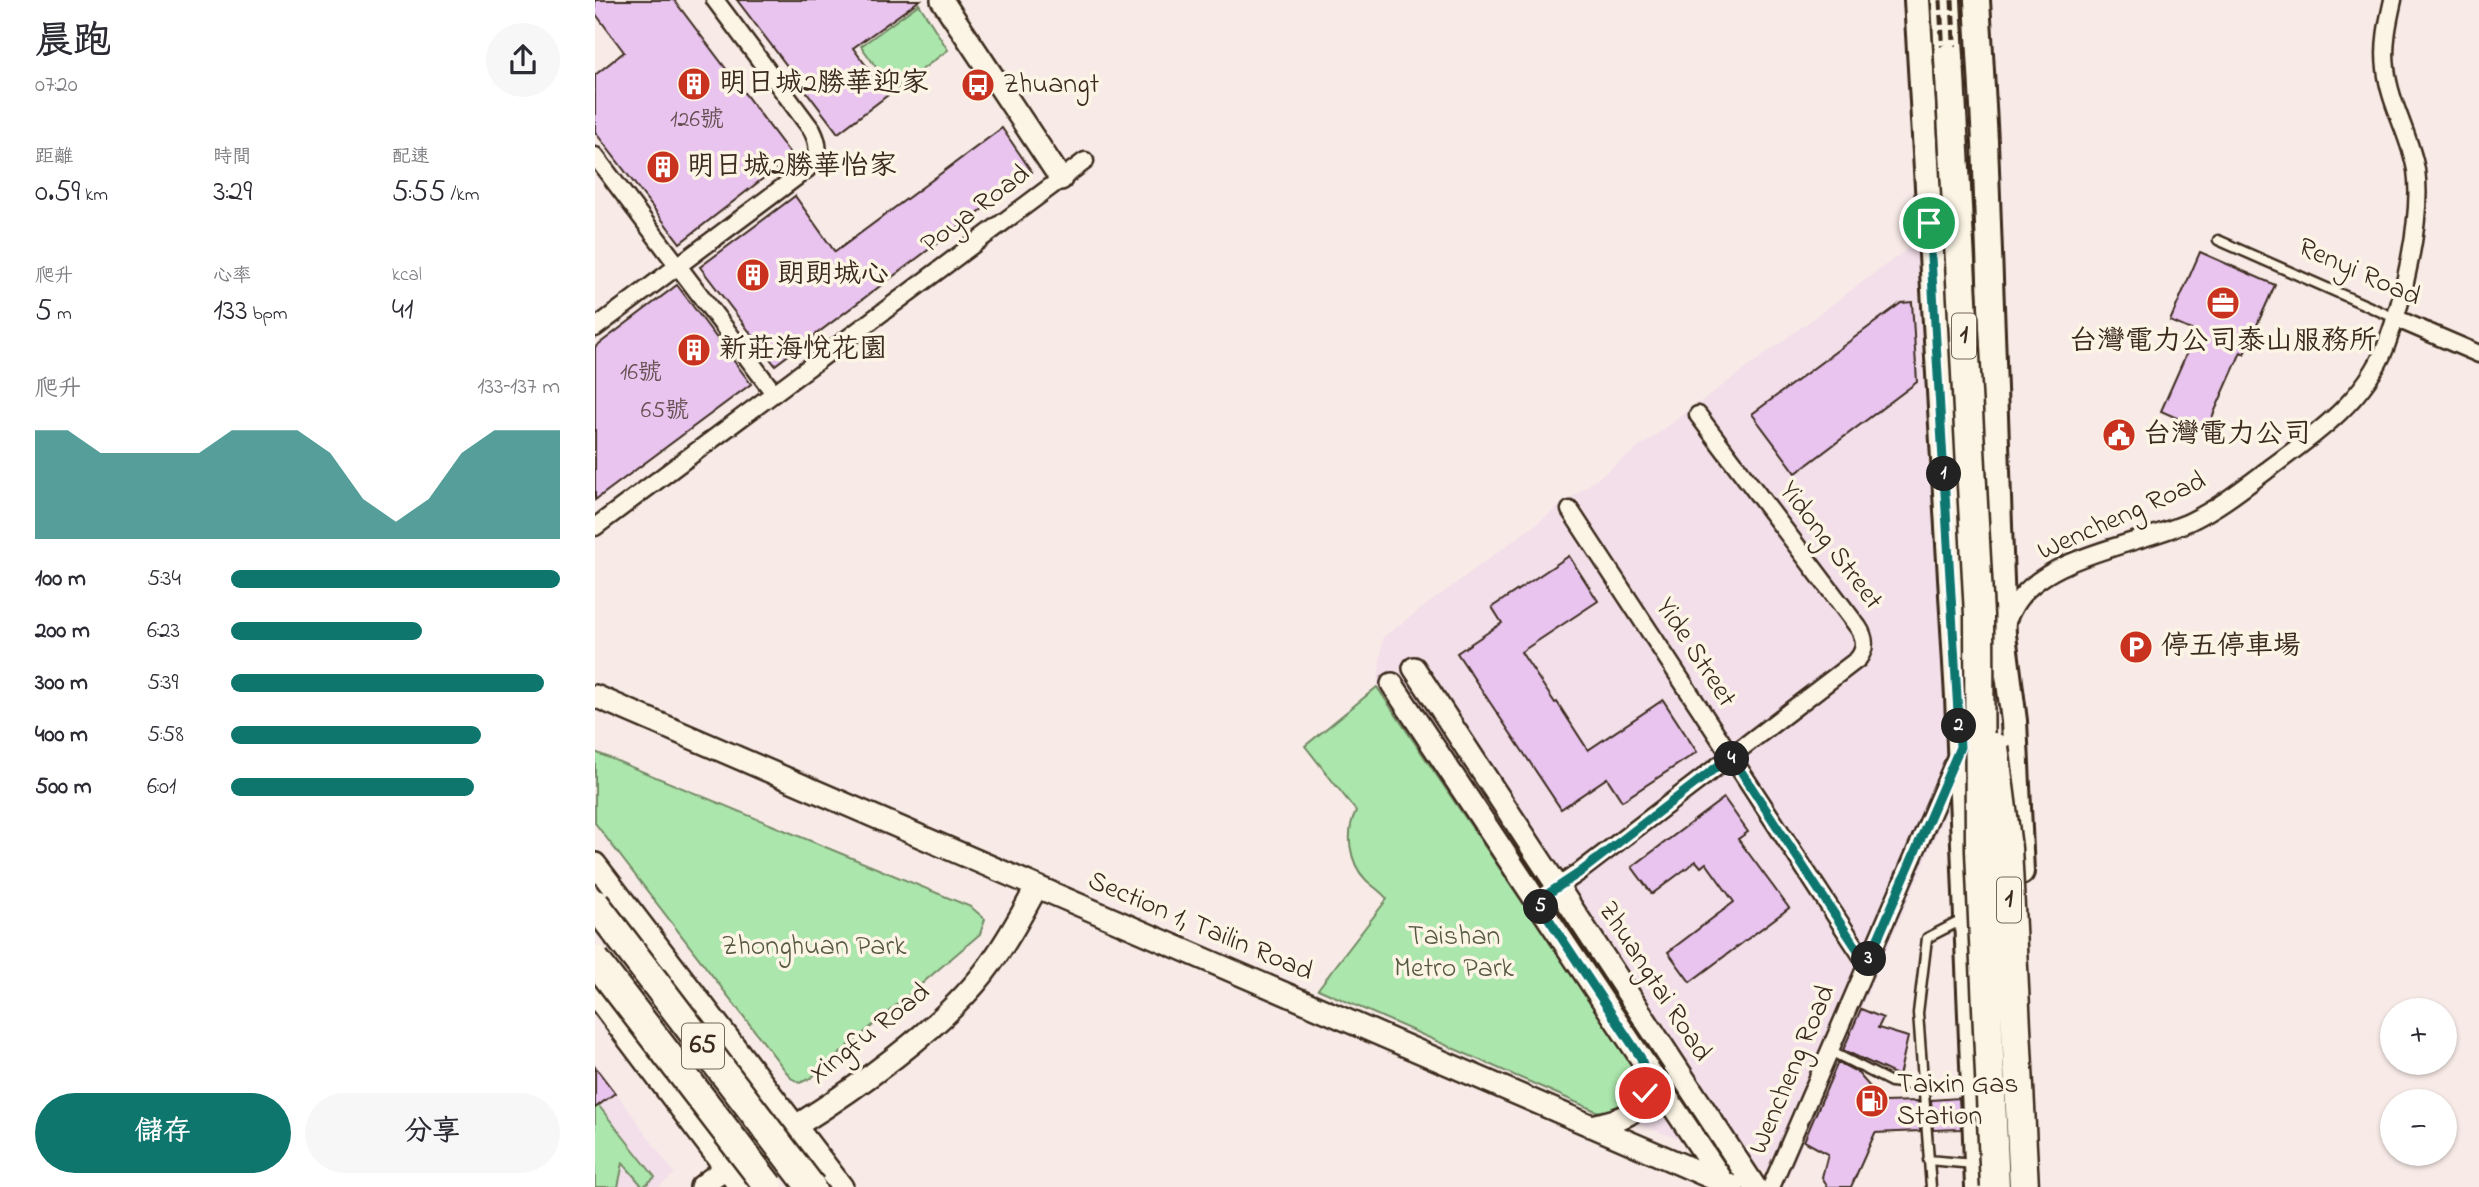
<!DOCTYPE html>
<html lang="zh-TW">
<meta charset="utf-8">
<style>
body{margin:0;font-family:"Indie Flower","LXGW WenKai TC",sans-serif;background:#f7f7f7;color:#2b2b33;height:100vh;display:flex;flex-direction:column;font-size:26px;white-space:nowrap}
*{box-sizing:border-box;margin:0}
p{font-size:23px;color:#7c7c81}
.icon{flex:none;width:38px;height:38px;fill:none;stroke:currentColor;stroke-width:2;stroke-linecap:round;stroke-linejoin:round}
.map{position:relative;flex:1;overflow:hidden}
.panel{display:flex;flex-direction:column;background:#fff;width:595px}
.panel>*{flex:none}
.controls{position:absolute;left:1785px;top:998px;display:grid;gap:14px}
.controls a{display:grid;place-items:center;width:77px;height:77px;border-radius:50%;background:#fff;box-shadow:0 2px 5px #0004;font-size:35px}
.pin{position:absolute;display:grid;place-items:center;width:60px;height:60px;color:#fff;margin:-30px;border:4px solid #fff;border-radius:50%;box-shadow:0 2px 7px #0007}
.km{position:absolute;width:35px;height:35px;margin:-18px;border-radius:50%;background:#222;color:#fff;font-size:19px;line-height:35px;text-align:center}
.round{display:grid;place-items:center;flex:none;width:74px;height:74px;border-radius:37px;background:#f7f7f7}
.headline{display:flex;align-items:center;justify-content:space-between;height:119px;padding:0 35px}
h1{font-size:38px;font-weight:600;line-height:52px}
.stats{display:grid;grid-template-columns:repeat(3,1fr);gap:10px;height:119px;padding:7px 35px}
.stats div{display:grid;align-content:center}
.stats b{font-size:30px;font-weight:600}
.stats small{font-size:19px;font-weight:400}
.stats p{font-size:19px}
.chart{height:196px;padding:14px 35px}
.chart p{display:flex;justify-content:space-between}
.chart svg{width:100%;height:126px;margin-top:7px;fill:#0f766e;opacity:.7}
.action{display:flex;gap:14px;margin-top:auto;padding:14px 35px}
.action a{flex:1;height:80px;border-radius:42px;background:#0f766e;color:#fff;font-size:28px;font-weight:600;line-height:80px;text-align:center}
.action a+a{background:#f7f7f7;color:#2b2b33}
ul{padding:0 35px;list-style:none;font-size:23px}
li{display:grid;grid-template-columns:112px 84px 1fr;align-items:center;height:52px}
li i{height:18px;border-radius:9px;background:#0f766e}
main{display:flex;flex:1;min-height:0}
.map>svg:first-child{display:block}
</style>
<main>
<section class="panel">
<div class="headline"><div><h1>晨跑</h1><p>07:20</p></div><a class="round"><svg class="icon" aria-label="share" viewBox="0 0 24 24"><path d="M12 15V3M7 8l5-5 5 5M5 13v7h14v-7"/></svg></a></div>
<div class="stats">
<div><p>距離</p><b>0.59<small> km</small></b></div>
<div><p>時間</p><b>3:29</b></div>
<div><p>配速</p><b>5:55<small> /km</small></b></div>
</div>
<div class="stats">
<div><p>爬升</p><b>5<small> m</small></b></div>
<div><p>心率</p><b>133<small> bpm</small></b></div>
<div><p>kcal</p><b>41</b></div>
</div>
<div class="chart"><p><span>爬升</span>133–137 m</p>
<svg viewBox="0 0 160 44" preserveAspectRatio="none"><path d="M0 44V6L10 6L20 14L30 14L40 14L50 14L60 6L70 6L80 6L90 14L100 30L110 38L120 30L130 14L140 6L150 6L160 6V44z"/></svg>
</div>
<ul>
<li><b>100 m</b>5:34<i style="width:100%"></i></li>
<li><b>200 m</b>6:23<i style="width:58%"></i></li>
<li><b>300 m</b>5:39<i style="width:95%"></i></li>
<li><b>400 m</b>5:58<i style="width:76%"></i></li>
<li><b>500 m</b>6:01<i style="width:74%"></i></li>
</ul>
<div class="action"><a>儲存</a><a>分享</a></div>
</section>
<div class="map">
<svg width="1884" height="1187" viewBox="0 0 1884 1187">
<rect width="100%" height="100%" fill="#f8ebe7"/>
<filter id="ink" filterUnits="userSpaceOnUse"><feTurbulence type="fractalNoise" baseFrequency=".0143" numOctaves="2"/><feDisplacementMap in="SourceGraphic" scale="14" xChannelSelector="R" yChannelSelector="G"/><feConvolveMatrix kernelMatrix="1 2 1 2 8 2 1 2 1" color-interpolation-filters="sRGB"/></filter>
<g filter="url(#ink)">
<path fill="#f3dfe9" d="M1324 240 1357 799 1192 1180 1016 1114 782 687 788 637Z
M0 1063 80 1174 64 1187H0Z"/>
<path fill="#abe6ac" stroke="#738865" stroke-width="2" d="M324 4 353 50 298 91 266 46Z
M782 687 1039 1067 1043 1079 1041 1096 1016 1114 1001 1111 723 989 792 899C786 891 778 887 771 880 754 863 750 832 761 811L710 746Z
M0 752 376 907 390 919 385 934 216 1078 205 1083 196 1078 0 823Z
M0 1101 60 1177 48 1187 28 1163 23 1187H0Z"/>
<path fill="#e8c4ef" stroke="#3b2a1e" stroke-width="2" d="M0 0H79L197 156 85 243 0 132V75L29 52 0 13Z
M142 0H325L258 48 293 95 243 133Z
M407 128 437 172 180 365 105 267 200 196 240 252Z
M1605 252 1680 285 1649 354 1646 352 1611 431 1566 411 1601 332 1575 321Z
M82 285 156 384 0 500V347Z
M1317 302 1322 382 1201 473 1157 414 1306 303Z
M974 556 1003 601 926 652 960 703 962 702 993 750 1068 700 1102 752 1027 801 1012 778 966 809 862 653 907 623 897 607Z
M1129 798 1153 832 1143 839 1194 908 1095 982 1073 952 1139 902 1111 863 1106 867 1101 861 1057 894 1037 867Z
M1266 1009 1288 1018 1283 1028 1313 1037 1304 1076 1248 1050Z
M1243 1062 1262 1072 1288 1102 1323 1101 1325 1131 1280 1133 1256 1187H1233L1227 1177 1233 1154 1209 1141Z
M0 1067 20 1093 0 1108Z
M1364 1098 1366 1129 1338 1130 1336 1100Z"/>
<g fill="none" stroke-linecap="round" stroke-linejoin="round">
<defs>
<path id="lane" d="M1623 240 1800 318
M1235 1051 1296 1082 1328 1086
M1333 1160 1379 1164
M1336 1187 1323 1013 1332 938 1369 919"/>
<path id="street" d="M0 156 179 393
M1800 318 1884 354
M0 328 212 169C225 156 225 146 217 130L120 0
M975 510 1272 964
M0 527 490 161
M1391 683C1399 660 1410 617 1424 599 1458 554 1547 544 1596 521 1623 508 1647 489 1671 471 1717 437 1769 402 1791 346 1808 300 1828 218 1821 170 1815 135 1794 103 1791 68 1788 45 1793 22 1798 0
M942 901 983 873 1263 659C1271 648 1271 639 1263 627L1103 415
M1176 1187 1362 755"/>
<path id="secondary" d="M347 0 466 179
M819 668 1160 1187
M797 684 1129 1183
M0 696 1138 1187
M0 864 247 1187
M0 995 145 1187
M996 1126C1033 1119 1061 1108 1048 1063
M106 1187C135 1163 168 1147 201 1126 260 1089 345 1029 388 974 409 947 425 918 441 888"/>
<path id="primary" d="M1322 0 1363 697 1383 1187
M1382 0 1390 142 1408 635 1419 721 1426 872"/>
<path id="highway" d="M1351 0 1354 58"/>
</defs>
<use href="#lane" stroke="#3b2a1e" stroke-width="13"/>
<use href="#street" stroke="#3b2a1e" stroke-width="21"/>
<use href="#secondary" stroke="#3b2a1e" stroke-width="26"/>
<use href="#primary" stroke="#3b2a1e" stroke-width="30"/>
<use href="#highway" stroke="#3b2a1e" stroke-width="33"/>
<use href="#lane" stroke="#fcf5e5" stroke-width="8"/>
<use href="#street" stroke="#fcf5e5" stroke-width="16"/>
<use href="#secondary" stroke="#fcf5e5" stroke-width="21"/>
<use href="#primary" stroke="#fcf5e5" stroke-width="24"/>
<use href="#highway" stroke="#fcf5e5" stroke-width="28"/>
<path stroke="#3b2a1e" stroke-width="5" stroke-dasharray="10 5" stroke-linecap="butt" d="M1345 0 1409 1187
M1357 0 1365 166"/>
<defs>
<path id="highway-bridge" d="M1354 58 1384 615 1385 851 1400 1187
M1399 747 1412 848 1429 1187
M0 904 216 1187
M0 960 174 1187"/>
</defs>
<use href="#highway-bridge" stroke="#3b2a1e" stroke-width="33" stroke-linecap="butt"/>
<use href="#highway-bridge" stroke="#fcf5e5" stroke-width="28"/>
</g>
</g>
<g fill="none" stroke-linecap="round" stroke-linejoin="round" filter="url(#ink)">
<defs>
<path id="route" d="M1050 1093 1052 1078 1046 1058 942 901 984 873 1136 756 1272 964 1365 747 1334 223"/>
</defs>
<use href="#route" stroke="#fff" stroke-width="14"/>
<use href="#route" stroke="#0f766e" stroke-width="9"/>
</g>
<defs>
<symbol id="building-disc" viewBox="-11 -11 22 22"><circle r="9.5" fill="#c8321e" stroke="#fcf5e5"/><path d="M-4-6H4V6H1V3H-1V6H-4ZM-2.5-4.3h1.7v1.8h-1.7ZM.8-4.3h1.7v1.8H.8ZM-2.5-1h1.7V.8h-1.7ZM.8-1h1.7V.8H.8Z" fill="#fff"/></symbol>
<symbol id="bus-disc" viewBox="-11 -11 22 22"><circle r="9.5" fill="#c8321e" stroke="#fcf5e5"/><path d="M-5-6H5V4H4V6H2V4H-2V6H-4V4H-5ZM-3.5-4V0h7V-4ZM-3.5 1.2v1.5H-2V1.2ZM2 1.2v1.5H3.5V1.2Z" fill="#fff"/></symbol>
<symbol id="office-disc" viewBox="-11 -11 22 22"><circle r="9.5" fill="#c8321e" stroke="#fcf5e5"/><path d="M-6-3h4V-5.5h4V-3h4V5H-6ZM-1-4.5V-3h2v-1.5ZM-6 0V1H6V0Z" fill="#fff"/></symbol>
<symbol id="civic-disc" viewBox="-11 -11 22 22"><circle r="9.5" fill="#c8321e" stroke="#fcf5e5"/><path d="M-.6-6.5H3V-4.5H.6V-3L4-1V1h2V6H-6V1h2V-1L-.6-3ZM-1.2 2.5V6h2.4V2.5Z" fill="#fff"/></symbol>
<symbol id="parking-disc" viewBox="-11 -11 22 22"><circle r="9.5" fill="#c8321e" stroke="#fcf5e5"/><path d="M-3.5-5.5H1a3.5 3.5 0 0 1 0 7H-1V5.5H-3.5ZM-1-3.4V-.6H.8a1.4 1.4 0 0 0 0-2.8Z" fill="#fff"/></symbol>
<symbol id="fuel-disc" viewBox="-11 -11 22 22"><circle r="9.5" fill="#c8321e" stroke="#fcf5e5"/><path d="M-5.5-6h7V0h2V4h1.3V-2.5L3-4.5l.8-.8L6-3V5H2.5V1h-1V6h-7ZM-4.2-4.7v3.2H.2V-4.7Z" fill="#fff"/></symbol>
</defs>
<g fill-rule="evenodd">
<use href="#building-disc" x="80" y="65" width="38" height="38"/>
<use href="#bus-disc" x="364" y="66" width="38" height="38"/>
<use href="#building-disc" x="49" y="148" width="38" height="38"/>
<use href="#building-disc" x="139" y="256" width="38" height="38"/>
<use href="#office-disc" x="1609" y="284" width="38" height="38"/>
<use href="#building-disc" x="80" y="331" width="38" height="38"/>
<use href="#civic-disc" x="1505" y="416" width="38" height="38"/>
<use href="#parking-disc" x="1522" y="628" width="38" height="38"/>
<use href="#fuel-disc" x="1258" y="1082" width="38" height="38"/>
</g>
<g text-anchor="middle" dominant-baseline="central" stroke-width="7" stroke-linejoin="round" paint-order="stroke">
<g font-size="24" fill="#665052">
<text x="102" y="120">126號</text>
<text x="46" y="373">16號</text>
<text x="70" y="411">65號</text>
</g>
<g fill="#fcf5e5" stroke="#75675a" stroke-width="2">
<rect x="1357" y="313.5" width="24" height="45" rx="5"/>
<rect x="1402" y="877.5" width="24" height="45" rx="5"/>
<rect x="87" y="1023.5" width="42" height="45" rx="5"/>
</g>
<g font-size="26" font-weight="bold" fill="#3b2a1e">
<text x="1369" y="336">1</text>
<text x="1414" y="900">1</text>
<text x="108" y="1046">65</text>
</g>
<g font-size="28" fill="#3b2a1e" stroke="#fcf5e5" text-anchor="start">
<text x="124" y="84">明日城2勝華迎家</text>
<text x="408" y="85">Zhuangt</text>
<text x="92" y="167">明日城2勝華怡家</text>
<text x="182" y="275">朗朗城心</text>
<text x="1628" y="342" text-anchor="middle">台灣電力公司泰山服務所</text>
<text x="124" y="350">新莊海悅花園</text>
<text x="1548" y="435">台灣電力公司</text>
<text x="1566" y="647">停五停車場</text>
<text x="1302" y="1085">Taixin Gas<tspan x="1302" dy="32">Station</tspan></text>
</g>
<g font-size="28" fill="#3b2a1e" stroke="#fcf5e5">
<text transform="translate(381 210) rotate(-37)">Poya Road</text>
<text transform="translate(1764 273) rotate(24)">Renyi Road</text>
<text transform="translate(1527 517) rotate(-24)">Wencheng Road</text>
<text transform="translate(1235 546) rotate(53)">Yidong Street</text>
<text transform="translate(1100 653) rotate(57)">Yide Street</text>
<text transform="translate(605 927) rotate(23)">Section 1, Tailin Road</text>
<text transform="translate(1059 982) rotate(57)">Zhuangtai Road</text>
<text transform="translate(275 1034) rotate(-38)">Xingfu Road</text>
<text transform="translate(1198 1070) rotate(-67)">Wencheng Road</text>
</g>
<g font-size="28" fill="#575942" stroke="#fcf5e5">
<text x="859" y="937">Taishan<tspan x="859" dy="32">Metro Park</tspan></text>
<text x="219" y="947">Zhonghuan Park</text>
</g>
</g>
</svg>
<div class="controls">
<a>+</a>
<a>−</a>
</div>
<div class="pin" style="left:1334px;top:223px;background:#1e9e55"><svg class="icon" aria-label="arrive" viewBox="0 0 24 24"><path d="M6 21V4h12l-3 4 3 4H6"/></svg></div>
<div class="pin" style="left:1050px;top:1093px;background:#d93025"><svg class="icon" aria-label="check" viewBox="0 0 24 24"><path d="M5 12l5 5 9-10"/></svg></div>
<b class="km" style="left:1349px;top:474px">1</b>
<b class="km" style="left:1364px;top:726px">2</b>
<b class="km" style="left:1274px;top:959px">3</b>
<b class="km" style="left:1137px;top:759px">4</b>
<b class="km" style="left:946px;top:907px">5</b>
</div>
</main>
